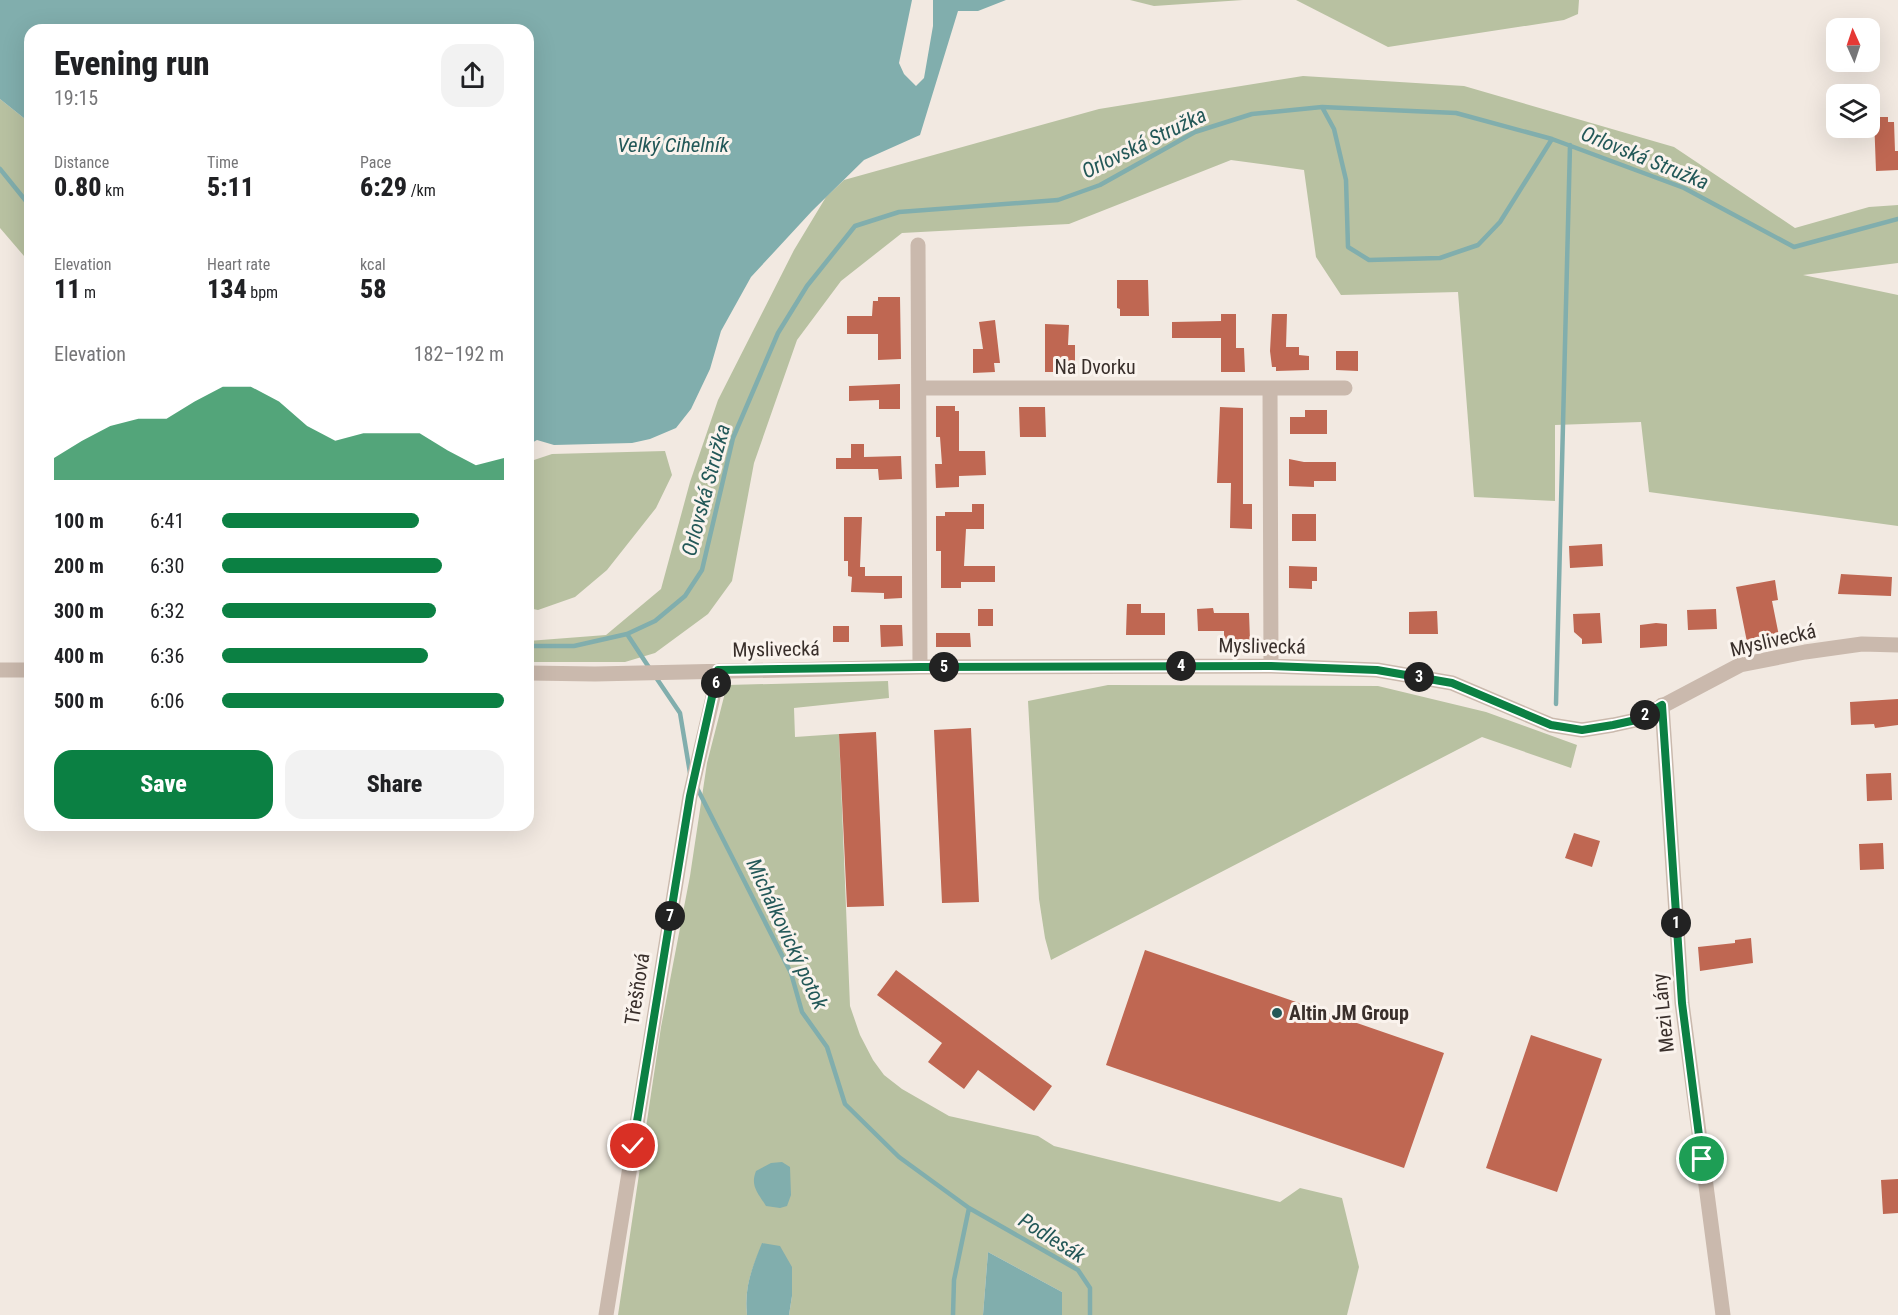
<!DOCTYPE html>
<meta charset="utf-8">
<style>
body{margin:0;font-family:"Roboto Condensed",sans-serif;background:#f2f2f2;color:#202124;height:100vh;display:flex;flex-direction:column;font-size:22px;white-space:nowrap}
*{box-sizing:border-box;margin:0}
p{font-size:20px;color:#757577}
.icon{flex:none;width:33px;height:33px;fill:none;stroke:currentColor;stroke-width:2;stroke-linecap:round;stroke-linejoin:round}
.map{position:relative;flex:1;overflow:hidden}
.details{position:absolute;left:24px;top:24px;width:510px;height:807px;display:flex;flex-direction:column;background:#fff;border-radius:18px;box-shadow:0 6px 24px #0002}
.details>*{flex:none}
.needle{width:39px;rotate:357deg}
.buttons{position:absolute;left:1826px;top:18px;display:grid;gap:12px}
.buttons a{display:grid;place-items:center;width:54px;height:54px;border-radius:12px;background:#fff;box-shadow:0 6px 24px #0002;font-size:30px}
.pin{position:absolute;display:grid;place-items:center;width:51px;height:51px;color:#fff;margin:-26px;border:3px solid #fff;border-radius:50%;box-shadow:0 2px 6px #0007}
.km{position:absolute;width:30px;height:30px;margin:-15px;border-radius:50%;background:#222;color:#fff;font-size:16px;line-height:30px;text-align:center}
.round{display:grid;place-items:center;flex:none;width:63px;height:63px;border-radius:18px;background:#f2f2f2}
.headline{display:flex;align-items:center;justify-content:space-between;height:102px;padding:0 30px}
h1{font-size:33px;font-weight:800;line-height:45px}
.figures{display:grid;grid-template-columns:repeat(3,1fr);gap:9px;height:102px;padding:6px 30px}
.figures div{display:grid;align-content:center}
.figures b{font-size:26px;font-weight:800}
.figures small{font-size:16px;font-weight:400}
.figures p{font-size:16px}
.chart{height:168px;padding:12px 30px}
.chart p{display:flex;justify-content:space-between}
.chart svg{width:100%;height:108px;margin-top:6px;fill:#0b8043;opacity:.7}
.primary-button{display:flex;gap:12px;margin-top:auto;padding:12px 30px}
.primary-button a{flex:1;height:69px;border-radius:18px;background:#0b8043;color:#fff;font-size:24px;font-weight:800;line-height:69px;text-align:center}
.primary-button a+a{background:#f2f2f2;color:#202124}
ul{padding:0 30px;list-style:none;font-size:20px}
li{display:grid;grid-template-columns:96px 72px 1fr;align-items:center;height:45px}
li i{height:15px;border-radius:8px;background:#0b8043}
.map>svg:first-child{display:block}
</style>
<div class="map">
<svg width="1898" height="1315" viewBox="0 0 1898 1315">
<rect width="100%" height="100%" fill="#f2e9e1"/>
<path fill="#b8c1a1" d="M1130 0H1243L1154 6Z
M1296 0H1579L1578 14 1564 20 1388 47Z
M1303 76 1464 86 1674 147 1795 228 1869 207 1898 205V263L1803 275 1898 295V526L1649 492 1641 422 1555 425V501L1474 497 1458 292 1341 295 1316 257 1304 170 1231 160 1069 224 902 233 841 281 797 340 754 463 732 581 708 614 655 653 625 662H528V641L606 635 661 589 690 482 718 400 794 250 826 197 844 180 1099 109Z
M0 99 25 119 30 126V263L0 228Z
M665 451 672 475 656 508 607 570 575 597 538 610 528 608V462L552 454Z
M888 681 889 698 794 708 795 737 839 734 850 1006 860 1035 873 1060 884 1075 902 1089 949 1116 1038 1136 1054 1146 1280 1202 1300 1188 1342 1198 1359 1267 1347 1315H1062V1292L988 1252 983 1315H789L792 1296 763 1243C752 1268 744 1287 747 1315H618L661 1027 690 876 707 763 727 685Z
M1108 685 1378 686 1486 712 1577 745 1571 768 1482 737 1051 960 1045 938 1039 899 1028 701Z"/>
<path fill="#81aead" d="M0 0H912L899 63 904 74 916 86 924 78 933 26V0H1006L978 11H958L920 135 864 160 812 211 751 277 721 331 710 369 691 409 676 428 650 439 632 443 554 445 537 440 528 445V30H30V126L25 119 0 99Z
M782 1162 790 1167 791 1195 787 1206 780 1208 766 1206C758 1193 750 1186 756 1171L771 1163Z
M762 1243 780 1246 792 1267V1296L789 1315H747C744 1287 752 1268 762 1243Z
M988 1252 1062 1292V1315H983Z"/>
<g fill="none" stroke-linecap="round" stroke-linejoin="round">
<path stroke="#81aead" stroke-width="4.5" d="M1322 107 1456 113 1552 139
M0 169 30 206
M627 634 650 669
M528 646H574L627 634 655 621 685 596 702 570 733 438 778 333 807 286 855 226 899 212 1058 200 1100 185 1195 132 1252 114 1322 107 1334 129 1346 180 1348 247 1369 260 1440 258 1478 245 1500 222 1552 139 1684 188 1794 247 1898 219
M655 676 680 713 690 773
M1556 704 1570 145
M696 786 791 973 802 1012 827 1047 845 1104 899 1157 969 1208 954 1280 953 1315
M969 1208 1078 1270 1090 1288V1315"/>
</g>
<path fill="#bf6752" d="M1874 117H1888V122H1894L1895 151H1898V170L1876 171Z
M1117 280H1148L1149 316H1120V309L1117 308Z
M878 297H900L901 359 878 360V334H847V316H872L873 301H878Z
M1221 314H1236V348H1244L1245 372H1221V338H1172V322L1221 321Z
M1272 314H1287L1286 347H1299V355L1309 356V370L1276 371V367H1272L1270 351Z
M995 320 1000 363H994L995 372 973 373V349H983L979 322Z
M1045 324 1069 325 1068 345H1075V368H1065V372H1045Z
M1336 351H1358V371L1336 370Z
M900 384V409H879V400L849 401V386Z
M936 406H955V411H959V451H985L986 475 959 476V487L936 488 935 464H942L940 437H936Z
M1019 407H1045L1046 437H1020Z
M1220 407 1243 408V504H1252V529L1230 528 1231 483H1217Z
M1305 410H1327V434H1290V417H1305Z
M851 444H864V457L901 456 902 479 879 480 878 469H836V458H851Z
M1289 459 1304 462H1336V481H1314V487L1289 486Z
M972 504H984V529H966L964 566H995V582H961V588H941V551H936V516H945V512H972Z
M1292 514H1316V541H1292Z
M844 517H862L860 567H865V576H902V598L884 599V593L851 592 852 577 848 576V561H844Z
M1602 544 1603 566 1570 568 1569 546Z
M1289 566 1317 567V581H1312V589L1289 588Z
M1841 574 1892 577 1891 596 1838 594Z
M1775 580 1778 600 1772 601 1780 641 1748 647 1736 587Z
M1127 604H1141V613H1165V635H1126Z
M1213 608 1214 613H1249L1250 640H1224V631H1198L1197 609Z
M978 609H993V626H978Z
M1716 609 1717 629 1688 630 1687 610Z
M1437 611 1438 634H1409V612Z
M1600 613 1602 643 1582 644V639L1574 632 1573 614Z
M1656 623 1667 624V646L1640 648V625Z
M880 625H902L903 646 881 647Z
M833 626H849V642H833Z
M936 633H970L971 647H936Z
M1898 699V725L1875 728 1874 724 1851 725 1850 702Z
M971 728 979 902 942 903 934 730Z
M876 732 884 906 847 907 839 734Z
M1891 773 1892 800 1867 801 1866 774Z
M1574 833 1600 841 1592 867 1565 858Z
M1883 843 1884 869 1860 870 1859 844Z
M1751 938 1753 963 1700 971 1698 947 1735 943V940Z
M1145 950 1444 1053 1404 1168 1106 1065Z
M896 970 1052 1086 1034 1111 978 1070 964 1089 928 1062 942 1043 877 995Z
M1531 1035 1602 1059 1557 1192 1486 1168Z
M1898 1179V1213L1883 1214 1881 1180Z"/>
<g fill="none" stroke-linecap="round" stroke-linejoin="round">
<path stroke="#cab9ad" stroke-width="15" d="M918 245 920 667
M919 388H1345
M1270 388 1271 666
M0 670H30
M528 673 595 674 920 667 1271 666 1377 670 1452 683 1551 725 1582 730 1613 725 1636 720 1740 665 1805 652 1862 644 1898 645
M1662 705 1682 1003 1723 1315
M606 1315 690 796 719 671"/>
</g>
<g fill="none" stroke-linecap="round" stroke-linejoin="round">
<defs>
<path id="route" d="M633 1146 690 796 718 670 920 667 1271 666 1377 670 1452 683 1551 725 1582 730 1613 725 1636 720 1662 705 1682 1003 1702 1159"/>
</defs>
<use href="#route" stroke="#fff" stroke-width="12"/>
<use href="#route" stroke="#0b8043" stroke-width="8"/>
</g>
<circle fill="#235858" stroke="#faf3ed" stroke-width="2" cx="1277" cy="1013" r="6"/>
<g text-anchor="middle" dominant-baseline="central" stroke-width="6" stroke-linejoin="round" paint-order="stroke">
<g font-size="20" fill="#392f2b" stroke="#faf3ed">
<text x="1095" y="367">Na Dvorku</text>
<text transform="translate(1773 640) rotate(-13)">Myslivecká</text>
<text transform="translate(1262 646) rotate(1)">Myslivecká</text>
<text transform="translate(776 649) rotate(-1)">Myslivecká</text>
<text transform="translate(637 989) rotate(-81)">Třešňová</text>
<text transform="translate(1663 1013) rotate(-96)">Mezi Lány</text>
</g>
<g font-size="20" font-weight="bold" fill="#392f2b" stroke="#faf3ed" text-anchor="start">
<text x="1289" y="1013">Altin JM Group</text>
</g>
<g font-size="21" font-style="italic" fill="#235858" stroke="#faf3ed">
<text transform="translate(1144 143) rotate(-26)">Orlovská Stružka</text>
<text x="673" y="145">Velký Cihelník</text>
<text transform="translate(1645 158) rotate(22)">Orlovská Stružka</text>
<text transform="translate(706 490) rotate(-75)">Orlovská Stružka</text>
<text transform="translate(787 934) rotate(65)">Michálkovický potok</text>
<text transform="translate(1052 1238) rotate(32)">Podlesák</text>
</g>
</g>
</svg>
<div class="buttons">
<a><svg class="needle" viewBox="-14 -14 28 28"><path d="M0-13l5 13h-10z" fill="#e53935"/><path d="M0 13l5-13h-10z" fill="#757577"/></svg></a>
<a><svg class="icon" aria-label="layers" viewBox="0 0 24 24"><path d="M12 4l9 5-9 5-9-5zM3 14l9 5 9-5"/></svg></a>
</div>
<div class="pin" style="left:1702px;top:1159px;background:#1e9e55"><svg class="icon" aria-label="arrive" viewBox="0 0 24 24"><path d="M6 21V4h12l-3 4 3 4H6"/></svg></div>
<div class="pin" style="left:633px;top:1146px;background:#d93025"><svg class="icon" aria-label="check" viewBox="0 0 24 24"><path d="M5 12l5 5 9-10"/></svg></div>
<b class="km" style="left:1676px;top:923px">1</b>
<b class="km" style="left:1645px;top:715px">2</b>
<b class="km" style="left:1419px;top:677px">3</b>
<b class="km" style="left:1181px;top:666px">4</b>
<b class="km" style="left:944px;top:667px">5</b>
<b class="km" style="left:716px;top:683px">6</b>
<b class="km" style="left:670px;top:916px">7</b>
<section class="details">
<div class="headline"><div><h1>Evening run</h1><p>19:15</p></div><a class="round"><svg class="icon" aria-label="share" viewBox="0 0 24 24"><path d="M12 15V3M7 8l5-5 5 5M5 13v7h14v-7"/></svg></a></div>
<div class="figures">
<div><p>Distance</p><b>0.80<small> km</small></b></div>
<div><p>Time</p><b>5:11</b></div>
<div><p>Pace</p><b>6:29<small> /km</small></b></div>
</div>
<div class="figures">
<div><p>Elevation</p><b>11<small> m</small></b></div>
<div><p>Heart rate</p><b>134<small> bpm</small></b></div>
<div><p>kcal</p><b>58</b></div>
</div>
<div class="chart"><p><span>Elevation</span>182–192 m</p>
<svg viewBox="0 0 160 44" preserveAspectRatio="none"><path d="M0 44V35L10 28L20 22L30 19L40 19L50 12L60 6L70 6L80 12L90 22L100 28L110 25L120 25L130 25L140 32L150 38L160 35V44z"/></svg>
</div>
<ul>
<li><b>100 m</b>6:41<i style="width:70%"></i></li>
<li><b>200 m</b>6:30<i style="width:78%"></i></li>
<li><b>300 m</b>6:32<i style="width:76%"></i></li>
<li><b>400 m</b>6:36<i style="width:73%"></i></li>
<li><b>500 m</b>6:06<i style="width:100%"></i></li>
</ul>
<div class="primary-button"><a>Save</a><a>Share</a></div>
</section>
</div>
